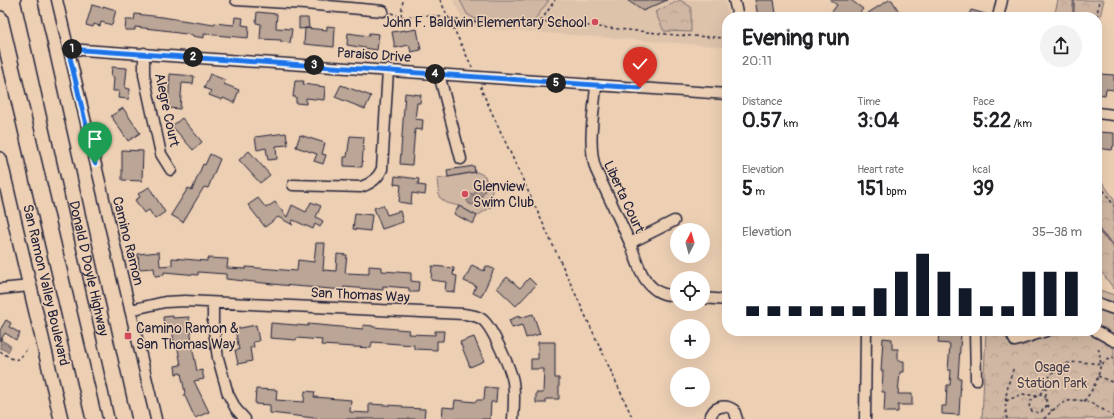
<!DOCTYPE html>
<meta charset="utf-8">
<style>
body{margin:0;font-family:Pangolin,sans-serif;background:#f2f2f2;color:#202124;height:100vh;display:flex;flex-direction:column;font-size:15px;white-space:nowrap}
*{box-sizing:border-box;margin:0}
p{font-size:13px;color:#757577}
.icon{flex:none;width:22px;height:22px;fill:none;stroke:currentColor;stroke-width:2;stroke-linecap:round;stroke-linejoin:round}
.map{position:relative;flex:1;overflow:hidden}
.drawer{position:absolute;left:722px;top:12px;width:380px;height:324px;display:flex;flex-direction:column;background:#fff;border-radius:16px;box-shadow:0 4px 16px #0002}
.drawer>*{flex:none}
.needle{width:26px;rotate:6deg}
.tools{position:absolute;left:670px;top:223px;display:grid;gap:8px}
.tools a{display:grid;place-items:center;width:40px;height:40px;border-radius:50%;background:#fff;box-shadow:0 4px 16px #0002;font-size:20px}
.pin{position:absolute;display:grid;place-items:center;width:34px;height:34px;color:#fff;margin:-41px -17px;border-radius:50% 50% 50% 0;rotate:-45deg;box-shadow:0 0 4px #0007}
.pin .icon{rotate:45deg}
.km{position:absolute;width:20px;height:20px;margin:-10px;border-radius:50%;background:#222;color:#fff;font-size:11px;line-height:20px;text-align:center}
.round{display:grid;place-items:center;flex:none;width:42px;height:42px;border-radius:21px;background:#f2f2f2}
.head{display:flex;align-items:center;justify-content:space-between;height:68px;padding:0 20px}
h1{font-size:22px;font-weight:700;line-height:30px}
.stats{display:grid;grid-template-columns:repeat(3,1fr);gap:6px;height:68px;padding:4px 20px}
.stats div{display:grid;align-content:center}
.stats b{font-size:20px;font-weight:700}
.stats small{font-size:11px;font-weight:400}
.stats p{font-size:11px}
.chart{height:112px;padding:8px 20px}
.chart p{display:flex;justify-content:space-between}
.chart svg{width:100%;height:72px;margin-top:4px;stroke:#111827;stroke-width:6}
.map>svg:first-child{display:block}
</style>
<div class="map">
<svg width="1114" height="419" viewBox="0 0 1114 419">
<defs>
<pattern id="forest-crowns" width="20" height="18" patternUnits="userSpaceOnUse"><rect width="20" height="18" fill="#d0b7a3"/><path d="M2 6a3 3 0 1 1 6 0M12 15a3 3 0 1 1 6 0" fill="none" stroke="#b29d8d"/></pattern>
<pattern id="water-waves" width="16" height="10" patternUnits="userSpaceOnUse"><rect width="16" height="10" fill="#a59289"/><path d="M0 5q4-4 8 0t8 0" fill="none" stroke="#867771"/></pattern>
</defs>
<rect width="100%" height="100%" fill="#edd0b4"/>
<filter id="ink" filterUnits="userSpaceOnUse"><feTurbulence type="fractalNoise" baseFrequency=".025" numOctaves="2"/><feDisplacementMap in="SourceGraphic" scale="8" xChannelSelector="R" yChannelSelector="G"/><feConvolveMatrix kernelMatrix="1 2 1 2 8 2 1 2 1" color-interpolation-filters="sRGB"/></filter>
<g filter="url(#ink)">
<path fill="#dec3ab" d="M453 0H725L729 17H727V47L466 27Z"/>
<path fill="#d0b7a3" stroke="#796c6f" d="M460 0H549L533 22 524 23 475 19 467 14Z
M477 172 485 176 486 180 491 182 492 192 488 199 494 205 477 216 459 206 447 203 439 197 437 179Z"/>
<path fill="url(#forest-crowns)" stroke="#796c6f" d="M680 0 691 7V32L664 31 655 12Z
M1058 0H1104L1097 29V17H1054Z
M1097 175 1114 199V289L1097 266Z
M1097 289 1114 295V419H982L986 331H1097Z"/>
<path fill="url(#water-waves)" stroke="#71656a" d="M480 183 487 187 481 198 485 203 479 207 469 204 467 201V193L474 194Z
M0 339 11 346 8 352 0 348Z"/>
<g fill="none" stroke-linecap="round" stroke-linejoin="round">
<path stroke="#71656a" stroke-width="2.5" d="M1073 17 1074 0
M1097 226 1101 233 1114 246"/>
</g>
<path fill="#baa596" stroke="#22223b" d="M627 0H667L643 11Z
M755 0H774L776 14 758 17Z
M830 0H851L863 9 856 17H843L839 14 837 17 831 13 837 5Z
M889 0H892L902 17H871L868 13Z
M92 5 103 8V6L116 10 112 25 101 22 100 26 94 24 93 27 86 25Z
M971 10 989 15V17H968Z
M257 12 277 14 276 28 292 29 290 43 281 42V40L260 39 261 24 256 23Z
M135 14 162 17 214 25V23L234 25 235 17 243 18 242 25 249 26 248 38 204 34V38L192 36 193 35 171 32V31L135 27V30H125L126 20H134Z
M299 18H308L309 28 299 29Z
M327 26 335 27 334 47 304 44 305 28 327 30Z
M417 29 421 50 411 52 409 45 395 48 392 32 405 30V31Z
M348 33 369 36V33L379 34 377 50 347 45Z
M112 67 127 68 125 88 130 89 129 99 118 98 119 91H113L114 77H111Z
M170 74 194 76 193 84 182 83 180 109 168 108Z
M210 74 225 80 224 84 239 90 234 103 223 98 222 100 209 95 211 91 204 88Z
M1099 74 1114 75V90L1106 89 1105 95 1097 94Z
M295 81H304L303 84 325 87 324 100 306 98V104L296 103V97H293Z
M341 85 371 96 365 109 335 97Z
M405 93 421 95 420 103H417L415 119 423 120 422 130 415 129 412 165 400 164Z
M123 108 140 133 128 141 111 116Z
M182 118 202 142 193 150 172 126Z
M1097 132 1114 133V146H1113L1112 150 1097 148Z
M286 133 288 145 276 146 277 159 268 160 266 148 257 150 255 137Z
M300 135 325 143 322 154 326 155 323 164 314 161 317 154 296 147Z
M350 136 364 137 362 167 344 166V157H347Z
M122 150 143 151 142 181 122 180Z
M249 151 270 175 260 183 239 160Z
M210 154 220 159 208 188 204 187 183 222 171 215 188 188 192 190 203 164 205 165Z
M474 166 475 172 448 177 447 170Z
M395 176 419 179 418 185 426 186 425 195 412 193 411 204 399 202 401 185 394 184Z
M149 187 165 212 155 219 149 210 144 213 135 200 140 197 138 194Z
M258 198 266 208 275 202 287 217 292 205 306 212 311 202 321 206 316 217 323 221 320 227 315 224 313 229 293 220 291 223 293 225 278 217 265 227 248 205Z
M383 205 387 215 400 211 403 222 382 229 374 208Z
M459 206 477 216 473 224 454 214Z
M355 213 372 215 370 231 353 229Z
M316 243H325L323 270 336 271 337 254 347 255 345 273 369 274V266L382 267V271L411 273V281L419 282 418 292H409V288L383 286V290L344 287V290L282 285 226 279V274L198 272V275L164 272V275L155 276 154 268 139 269 138 254 159 252 160 266 172 265V258L207 261V258L228 259 227 268 246 269V267L297 271 298 260 314 262Z
M472 265 484 271 486 266 494 269 481 297 473 293 476 286 464 281Z
M432 266 454 268 453 275 457 276 455 292 445 291 446 282 431 280Z
M507 277 520 288 529 278 536 285 516 306 497 288Z
M533 314 540 334 526 338 522 325 512 328 509 320 519 316V318Z
M173 316V318L189 317 193 351 197 371 202 370 204 379 194 381 209 412 195 418 184 394 185 393 181 373 176 374 175 366 181 365 177 344H174L172 326H164L163 317Z
M6 320 11 323 9 327 20 333 16 340 5 333 0 341V330Z
M271 323 308 326V324L363 329V325L373 326V327L409 330 408 334 435 335V331H444L443 341H437V350L414 349V345L372 342 371 348 321 345 322 340 297 338 296 340 270 338Z
M256 325 259 341 253 342 254 347 250 348 252 361 238 364 235 350H239L235 329Z
M939 333 961 334 958 378H961L959 415 942 414V406H946L947 385H950L951 370H948L950 344 938 343Z
M474 337 484 361 470 367 460 342Z
M883 338 892 339V349H898V361H904V372H900L898 394H912V405H898V412H884L885 392H882L883 371H881Z
M538 342H555V378H559V399H546V403H536V393H543L544 369H531V359H538Z
M485 387 497 388 496 402H491L490 419H442L443 407 454 408 455 400 476 402V400H484Z
M256 389 277 390 276 400 304 402 305 391 315 392 314 397 351 400 350 412 369 413V404L403 406V408L425 409 424 419H323L270 413V405L255 404Z"/>
<g fill="none" stroke-linecap="round" stroke-linejoin="round">
<defs>
<path id="minor" d="M57 0 156 419
M236 0 305 4V0
M734 0 738 17
M305 4 383 11
M998 17 1002 0
M68 49 727 94
M144 53V75L161 154 171 170
M439 74 461 159
M596 86C594 112 587 145 596 170 607 194 619 218 630 243 636 257 640 277 652 287 659 294 667 295 677 296
M1097 113 1114 115
M293 185 361 187C372 183 377 179 382 169L388 70
M630 243 674 221
M0 289 30 286
M703 298 727 300
M213 303V324L218 358 228 394 236 409 245 419
M1097 303 1114 309
M130 310 165 302 185 301 464 314C471 315 479 316 484 321 493 330 511 369 513 382 515 394 514 407 513 419
M975 331 976 380
M1010 331 1015 341 1046 331
M1096 331 1114 341
M710 419C712 407 724 403 734 410L737 419
M865 419 866 331"/>
<path id="major" d="M0 159 61 419"/>
<g id="highway">
<path id="s1" d="M29 0 123 419"/>
<path d="M0 19 94 419"/>
</g>
</defs>
<use href="#minor" stroke="#22223b" stroke-width="13"/>
<use href="#major" stroke="#22223b" stroke-width="16"/>
<use href="#highway" stroke="#22223b" stroke-width="18"/>
<path stroke="#22223b" stroke-width="1.5" stroke-dasharray="3 3" stroke-linecap="butt" d="M440 0 472 67
M391 13 403 17 430 15 463 21 533 25 541 21 676 35 727 38
M401 16 403 0
M1097 17 1099 0
M541 21 555 0
M481 86V89L633 419
M1097 180 1114 206
M0 351C16 362 17 364 28 347
M1098 376 1114 383
M1046 387V407L1040 413 1033 412 1029 408 1030 402C1034 396 1041 395 1044 389 1048 384 1048 377 1053 372 1066 359 1085 361 1101 365L1106 360 1114 358
M1039 395H1044L1046 398
M1006 401 1022 394 1037 396
M1084 401C1096 387 1106 364 1097 346
M1047 405 1052 411
M1007 419C1003 401 1008 383 1014 367
M1044 419C1070 390 1086 398 1114 417"/>
<use href="#minor" stroke="#edd0b4" stroke-width="10"/>
<use href="#major" stroke="#edd0b4" stroke-width="13"/>
<use href="#highway" stroke="#edd0b4" stroke-width="15"/>
</g>
</g>
<g fill="none" stroke-linecap="round" stroke-linejoin="round" filter="url(#ink)">
<defs>
<path id="route" d="M95 163 68 49 640 88"/>
</defs>
<use href="#route" stroke="#fff" stroke-width="8"/>
<use href="#route" stroke="#1a73e8" stroke-width="5"/>
</g>
<g fill="#d1495b" stroke="#edd0b4" stroke-width="1.5">
<circle cx="595" cy="22" r="4"/>
<circle cx="465" cy="194" r="4"/>
<rect x="124" y="332" width="8" height="8" rx="2"/>
</g>
<g text-anchor="middle" dominant-baseline="central" stroke-width="3" stroke-linejoin="round" paint-order="stroke">
<g font-size="14" fill="#22223b" stroke="#edd0b4" text-anchor="start">
<text x="587" y="22" text-anchor="end">John F. Baldwin Elementary School</text>
<text x="473" y="186">Glenview<tspan x="473" dy="16">Swim Club</tspan></text>
<text x="136" y="328">Camino Ramon &amp;<tspan x="136" dy="16">San Thomas Way</tspan></text>
</g>
<g font-size="14" fill="#22223b" stroke="#edd0b4">
<text transform="translate(374 55) rotate(4)">Paraiso Drive</text>
<text transform="translate(167 110) rotate(78)">Alegre Court</text>
<text transform="translate(624 197) rotate(65)">Liberta Court</text>
<text transform="translate(128 241) rotate(76)">Camino Ramon</text>
<text stroke="none"><textPath href="#s1" startOffset="275">Donald D Doyle Highway</textPath></text>
<text transform="translate(46 285) rotate(77)">San Ramon Valley Boulevard</text>
<text transform="translate(360 295) rotate(3)">San Thomas Way</text>
</g>
<g font-size="14" fill="#454050" stroke="#edd0b4">
<text x="1052" y="367">Osage<tspan x="1052" dy="16">Station Park</tspan></text>
</g>
</g>
</svg>
<div class="tools">
<a><svg class="needle" viewBox="-14 -14 28 28"><path d="M0-13l5 13h-10z" fill="#e53935"/><path d="M0 13l5-13h-10z" fill="#757577"/></svg></a>
<a><svg class="icon" aria-label="locate" viewBox="0 0 24 24"><circle cx="12" cy="12" r="6"/><path d="M12 2v4M12 18v4M2 12h4M18 12h4"/></svg></a>
<a>+</a>
<a>−</a>
</div>
<div class="pin" style="left:95px;top:163px;background:#1e9e55"><svg class="icon" aria-label="arrive" viewBox="0 0 24 24"><path d="M6 21V4h12l-3 4 3 4H6"/></svg></div>
<div class="pin" style="left:640px;top:88px;background:#d93025"><svg class="icon" aria-label="check" viewBox="0 0 24 24"><path d="M5 12l5 5 9-10"/></svg></div>
<b class="km" style="left:72px;top:49px">1</b>
<b class="km" style="left:193px;top:57px">2</b>
<b class="km" style="left:314px;top:65px">3</b>
<b class="km" style="left:435px;top:74px">4</b>
<b class="km" style="left:556px;top:83px">5</b>
<section class="drawer">
<div class="head"><div><h1>Evening run</h1><p>20:11</p></div><a class="round"><svg class="icon" aria-label="share" viewBox="0 0 24 24"><path d="M12 15V3M7 8l5-5 5 5M5 13v7h14v-7"/></svg></a></div>
<div class="stats">
<div><p>Distance</p><b>0.57<small> km</small></b></div>
<div><p>Time</p><b>3:04</b></div>
<div><p>Pace</p><b>5:22<small> /km</small></b></div>
</div>
<div class="stats">
<div><p>Elevation</p><b>5<small> m</small></b></div>
<div><p>Heart rate</p><b>151<small> bpm</small></b></div>
<div><p>kcal</p><b>39</b></div>
</div>
<div class="chart"><p><span>Elevation</span>35–38 m</p>
<svg viewBox="0 0 160 44" preserveAspectRatio="none"><path d="M5 44V38M15 44V38M25 44V38M35 44V38M45 44V38M55 44V38M65 44V27M75 44V17M85 44V6M95 44V17M105 44V27M115 44V38M125 44V38M135 44V17M145 44V17M155 44V17"/></svg>
</div>
</section>
</div>
